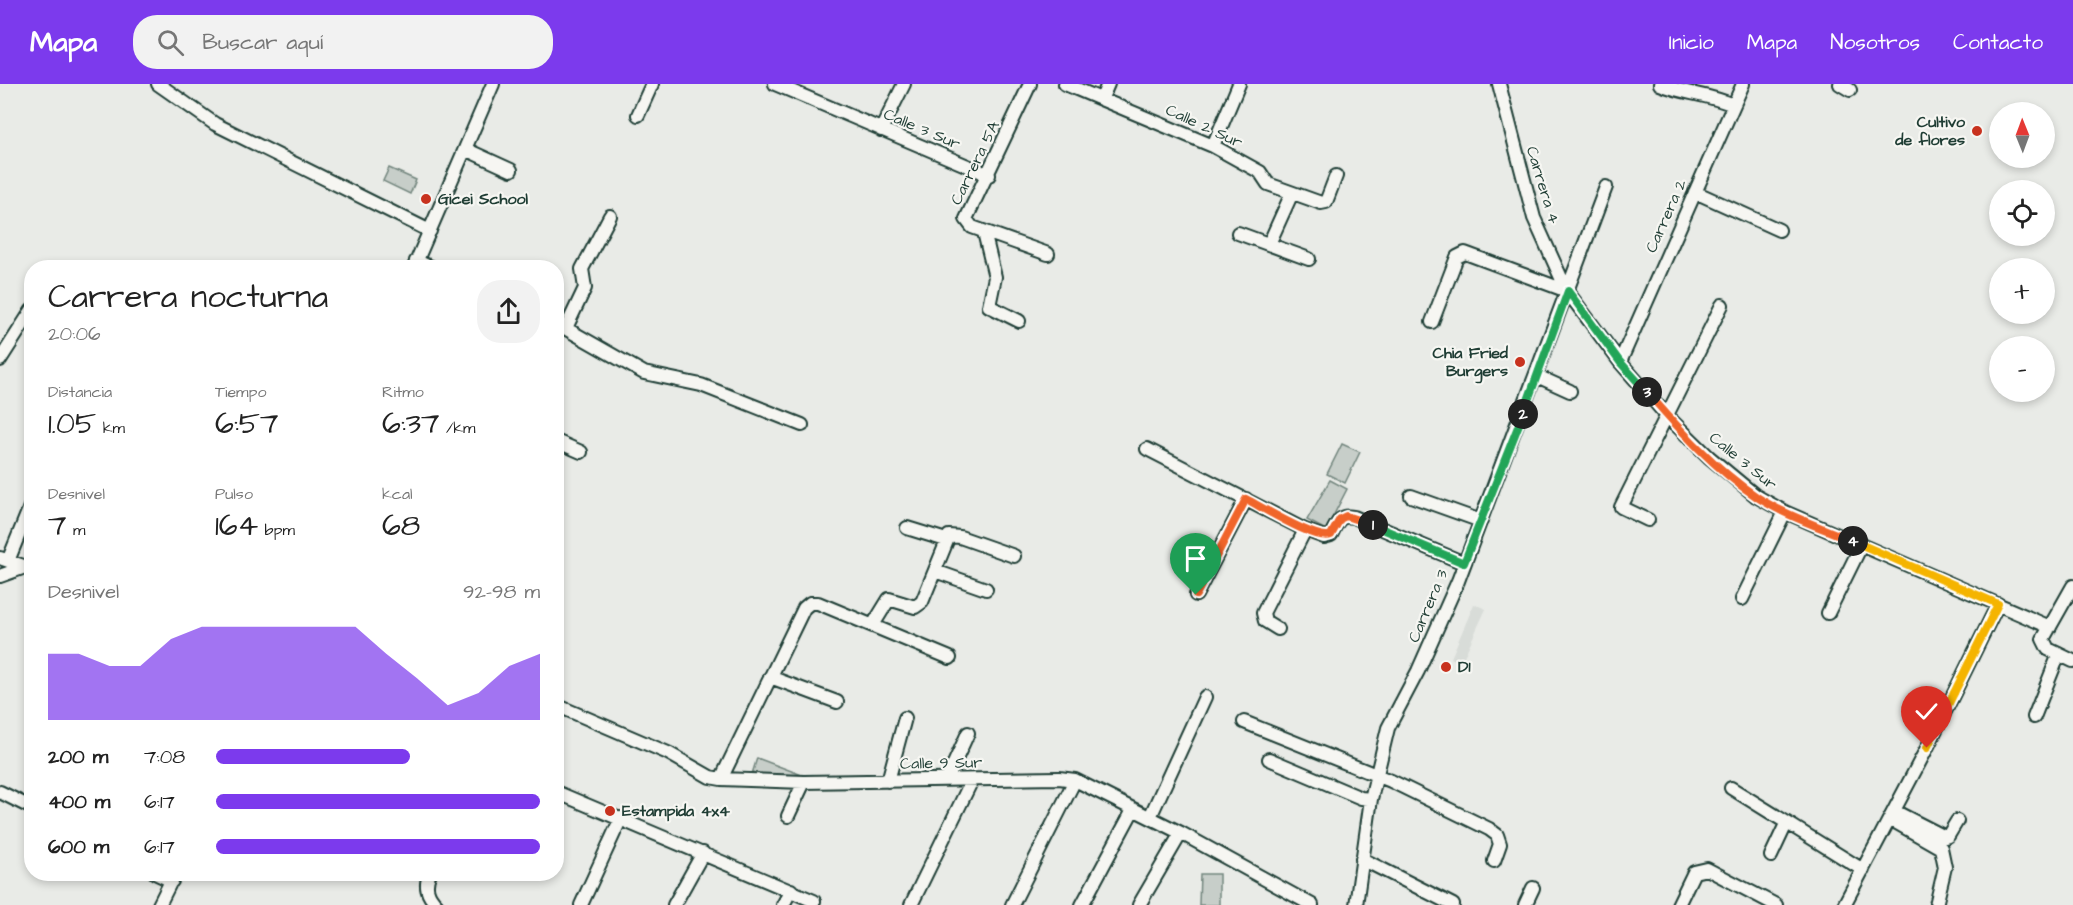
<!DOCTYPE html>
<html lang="es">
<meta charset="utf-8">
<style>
body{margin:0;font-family:"Architects Daughter",sans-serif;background:#f2f2f2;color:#222;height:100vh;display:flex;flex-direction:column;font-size:22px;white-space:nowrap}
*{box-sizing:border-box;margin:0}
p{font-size:20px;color:#767676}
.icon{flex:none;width:33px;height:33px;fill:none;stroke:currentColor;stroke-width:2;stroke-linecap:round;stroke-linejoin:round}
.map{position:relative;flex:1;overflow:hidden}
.panel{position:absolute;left:24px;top:176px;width:540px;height:621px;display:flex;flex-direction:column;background:#fff;border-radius:24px;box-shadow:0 3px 9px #0003}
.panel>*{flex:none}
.needle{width:39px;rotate:359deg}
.buttons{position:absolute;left:1989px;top:18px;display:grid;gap:12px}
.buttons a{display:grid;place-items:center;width:66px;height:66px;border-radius:50%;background:#fff;box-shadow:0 3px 9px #0003;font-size:30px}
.pin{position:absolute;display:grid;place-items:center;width:51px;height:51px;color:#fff;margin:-62px -26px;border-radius:50% 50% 50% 0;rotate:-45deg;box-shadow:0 0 6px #0007}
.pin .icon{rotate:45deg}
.km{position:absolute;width:30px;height:30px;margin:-15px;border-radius:50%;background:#222;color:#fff;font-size:16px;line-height:30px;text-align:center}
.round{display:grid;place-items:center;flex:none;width:63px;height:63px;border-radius:24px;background:#f2f2f2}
.headline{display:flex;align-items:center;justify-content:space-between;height:102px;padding:0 24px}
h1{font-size:33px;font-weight:600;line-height:45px}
.stats{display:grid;grid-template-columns:repeat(3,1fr);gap:9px;height:102px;padding:6px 24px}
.stats div{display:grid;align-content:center}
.stats b{font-size:30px;font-weight:600}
.stats small{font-size:16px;font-weight:400}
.stats p{font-size:16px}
.chart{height:168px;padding:12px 24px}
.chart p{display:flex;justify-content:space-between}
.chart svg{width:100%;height:108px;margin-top:6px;fill:#7c3aed;opacity:.7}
ul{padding:0 24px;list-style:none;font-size:20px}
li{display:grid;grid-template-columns:96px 72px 1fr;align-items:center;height:45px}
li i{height:15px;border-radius:8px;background:#7c3aed}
header{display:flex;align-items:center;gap:36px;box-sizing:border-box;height:84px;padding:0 30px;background:#7c3aed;color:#fff}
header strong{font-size:28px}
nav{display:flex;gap:33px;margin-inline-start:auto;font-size:21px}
.search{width:420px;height:54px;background:#f2f2f2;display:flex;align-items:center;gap:15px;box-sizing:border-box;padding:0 21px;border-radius:24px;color:#767676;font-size:22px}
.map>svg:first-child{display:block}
</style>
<header>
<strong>Mapa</strong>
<div class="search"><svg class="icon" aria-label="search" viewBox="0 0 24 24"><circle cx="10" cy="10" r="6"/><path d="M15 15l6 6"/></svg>Buscar aquí</div>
<nav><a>Inicio</a><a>Mapa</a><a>Nosotros</a><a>Contacto</a></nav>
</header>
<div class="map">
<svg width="2073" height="821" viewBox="0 0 2073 821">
<rect width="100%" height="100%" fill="#e9ebe7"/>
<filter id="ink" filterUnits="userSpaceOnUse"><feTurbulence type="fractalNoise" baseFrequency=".0167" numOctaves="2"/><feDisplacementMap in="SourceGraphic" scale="12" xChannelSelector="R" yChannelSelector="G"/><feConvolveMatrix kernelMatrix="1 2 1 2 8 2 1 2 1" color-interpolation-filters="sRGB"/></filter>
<g filter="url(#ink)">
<path fill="#d8dcd8" d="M1474 520 1486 525 1461 579 1451 574Z"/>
<path fill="#c7cec9" stroke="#73867e" stroke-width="1.5" d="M389 84 416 96 410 110 383 97Z
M1342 360 1360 368 1345 399 1327 390Z
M1330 396 1347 405 1326 446 1307 436Z
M757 674 802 691 752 690Z
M1200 790H1219V821H1199Z"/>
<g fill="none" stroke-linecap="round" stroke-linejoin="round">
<defs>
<path id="minor" d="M158 0 215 40 430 147
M775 0 989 91
M1030 0 966 135 972 143 1048 170
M1065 0 1213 62 1260 88 1268 100 1321 119 1326 118 1336 92
M1499 0 1534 134 1567 207 1620 278 1668 333 1709 373 1756 412 1785 428 2050 543
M1660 0C1684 10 1709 10 1733 21
M1840 0 1850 6
M1102 14 1108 0
M638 31 652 0
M881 46 904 0
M1213 62 1239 0
M465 65 511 86
M1695 108 1779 146
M984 148 995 193 989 222 1019 237
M1238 149 1309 175
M1269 160 1292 109
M416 177 431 183
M414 183 493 0
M1432 238 1457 173 1465 169 1567 207
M556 239 644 289 701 301 802 341
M566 244 585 204 582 185 610 132
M0 276 32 226
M1620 278 1743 0
M1537 292 1570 307
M556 357 581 368
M1147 365 1305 446 1324 453 1331 451C1337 439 1339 430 1354 433L1464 479
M1411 412 1481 437
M1648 436 1621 423 1722 221
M907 444 946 456
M0 474 32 485
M8 477 32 418
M935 487 986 505
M0 492 25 483
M2073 502 2043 555 2048 565 2073 577
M1196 511 1246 415
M1742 515 1785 428
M1828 529 1862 460
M873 541 889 515 915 523 922 518 949 452 960 453 1014 472
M1278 545 1265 537 1263 529 1305 446
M770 593 837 618
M556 621 668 669 710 693 721 695 804 698 1059 694 1075 696 1181 749 1312 821
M2034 633 2059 570
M1244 638 1391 697 1489 745 1497 751 1500 760 1494 777
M1269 675 1361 714 1371 715
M721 695 804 524 810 519H818L950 574
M947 695 968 649
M888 697 905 634
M1731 704 1863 786
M0 708 32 724
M556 708 814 817
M1894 727 1945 753 1948 752 1957 737
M788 732 804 698
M1150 733 1205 613
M1890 735 1941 764 1945 783 1936 821
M1771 772 1786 740
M1362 775 1453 821
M155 789 172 797
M430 789C424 802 427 811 437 821
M159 821 175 789
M581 821 621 734
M674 821 703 769
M783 821 791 806
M911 821 972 696
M1012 821 1075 696
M1082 821 1133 726
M1139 821 1181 749
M1356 821 1371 715 1388 644 1418 587 1458 497 1606 103
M1525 821 1533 804
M1678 821 1694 788 1707 785 1776 821
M1844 821 1927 664 1998 520"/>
</defs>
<use href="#minor" stroke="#1f3d34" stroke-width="16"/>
<use href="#minor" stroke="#f6f6f2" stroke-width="12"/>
</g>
</g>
<g fill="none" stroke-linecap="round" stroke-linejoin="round" filter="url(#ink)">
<defs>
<path id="split-1" d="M1196 511 1246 415C1262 423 1317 458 1331 451L1340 435 1346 432 1373 441"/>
<path id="split-2" d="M1373 441 1464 479 1523 330"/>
<path id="split-3" d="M1523 330 1568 207 1620 278 1647 308"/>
<path id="split-4" d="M1647 308C1679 345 1715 385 1757 413 1786 432 1821 443 1853 457"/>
<path id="split-5" d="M1853 457 1998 520 1954 609"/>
<path id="split-6" d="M1927 664 1954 609"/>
</defs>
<use href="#split-1" stroke="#fff" stroke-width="12"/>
<use href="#split-2" stroke="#fff" stroke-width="12"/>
<use href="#split-3" stroke="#fff" stroke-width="12"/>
<use href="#split-4" stroke="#fff" stroke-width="12"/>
<use href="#split-5" stroke="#fff" stroke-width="12"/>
<use href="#split-6" stroke="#fff" stroke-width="12"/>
<use href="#split-1" stroke="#f0652b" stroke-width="8"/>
<use href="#split-2" stroke="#22a559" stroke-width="8"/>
<use href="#split-3" stroke="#22a559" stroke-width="8"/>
<use href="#split-4" stroke="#f0652b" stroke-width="8"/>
<use href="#split-5" stroke="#f5b400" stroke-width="8"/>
<use href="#split-6" stroke="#f5b400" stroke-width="8"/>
</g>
<g fill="#c8321e" stroke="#f6f6f2" stroke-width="2">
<circle cx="1977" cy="47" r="6"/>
<circle cx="426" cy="115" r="6"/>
<circle cx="1520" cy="278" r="6"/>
<circle cx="1446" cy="583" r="6"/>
<circle cx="610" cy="727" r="6"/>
</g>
<g text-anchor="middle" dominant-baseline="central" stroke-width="4.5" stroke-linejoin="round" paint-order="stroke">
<g font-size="16" font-weight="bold" fill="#1f3d34" stroke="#f6f6f2" text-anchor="start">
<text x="1965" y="38" text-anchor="end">Cultivo<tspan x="1965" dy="18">de flores</tspan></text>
<text x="438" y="115">Gicei School</text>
<text x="1508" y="269" text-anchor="end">Chia Fried<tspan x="1508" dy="18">Burgers</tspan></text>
<text x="1458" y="583">D1</text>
<text x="622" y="727">Estampida 4x4</text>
</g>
<g font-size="16" fill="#1f3d34" stroke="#f6f6f2">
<text transform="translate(1204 42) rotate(25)">Calle 2 Sur</text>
<text transform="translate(922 45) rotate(23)">Calle 3 Sur</text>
<text transform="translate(975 79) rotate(-64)">Carrera 5A</text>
<text transform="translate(1543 101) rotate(73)">Carrera 4</text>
<text transform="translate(1666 132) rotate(-66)">Carrera 2</text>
<text transform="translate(1743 377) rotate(39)">Calle 3 Sur</text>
<text transform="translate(1428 522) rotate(-67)">Carrera 3</text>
<text transform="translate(941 679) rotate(-1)">Calle 9 Sur</text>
</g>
</g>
</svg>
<div class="buttons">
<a><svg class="needle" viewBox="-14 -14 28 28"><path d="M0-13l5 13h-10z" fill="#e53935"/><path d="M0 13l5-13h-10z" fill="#767676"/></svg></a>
<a><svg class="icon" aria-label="locate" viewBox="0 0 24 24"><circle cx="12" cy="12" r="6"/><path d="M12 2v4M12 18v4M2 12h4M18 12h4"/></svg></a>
<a>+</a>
<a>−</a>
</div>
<div class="pin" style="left:1196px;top:511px;background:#1e9e55"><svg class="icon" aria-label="arrive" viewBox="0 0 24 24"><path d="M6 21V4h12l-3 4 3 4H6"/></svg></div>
<div class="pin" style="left:1927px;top:664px;background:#d93025"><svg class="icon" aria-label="check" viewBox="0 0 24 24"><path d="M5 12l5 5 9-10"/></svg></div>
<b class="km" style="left:1373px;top:441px">1</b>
<b class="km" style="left:1523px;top:330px">2</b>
<b class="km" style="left:1647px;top:308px">3</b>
<b class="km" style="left:1853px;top:457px">4</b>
<section class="panel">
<div class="headline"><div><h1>Carrera nocturna</h1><p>20:06</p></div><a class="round"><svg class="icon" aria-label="share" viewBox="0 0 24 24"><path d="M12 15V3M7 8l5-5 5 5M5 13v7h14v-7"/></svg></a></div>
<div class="stats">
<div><p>Distancia</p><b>1.05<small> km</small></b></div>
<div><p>Tiempo</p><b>6:57</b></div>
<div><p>Ritmo</p><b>6:37<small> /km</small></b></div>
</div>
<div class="stats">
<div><p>Desnivel</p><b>7<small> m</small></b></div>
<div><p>Pulso</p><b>164<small> bpm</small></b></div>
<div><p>kcal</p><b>68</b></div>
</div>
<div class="chart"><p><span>Desnivel</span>92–98 m</p>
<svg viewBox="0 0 160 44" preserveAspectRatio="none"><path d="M0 44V17L10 17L20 22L30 22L40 11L50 6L60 6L70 6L80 6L90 6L100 6L110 17L120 27L130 38L140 33L150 22L160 17V44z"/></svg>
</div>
<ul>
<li><b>200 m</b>7:08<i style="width:60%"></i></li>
<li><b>400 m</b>6:17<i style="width:100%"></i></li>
<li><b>600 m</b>6:17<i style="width:100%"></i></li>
</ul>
</section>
</div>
